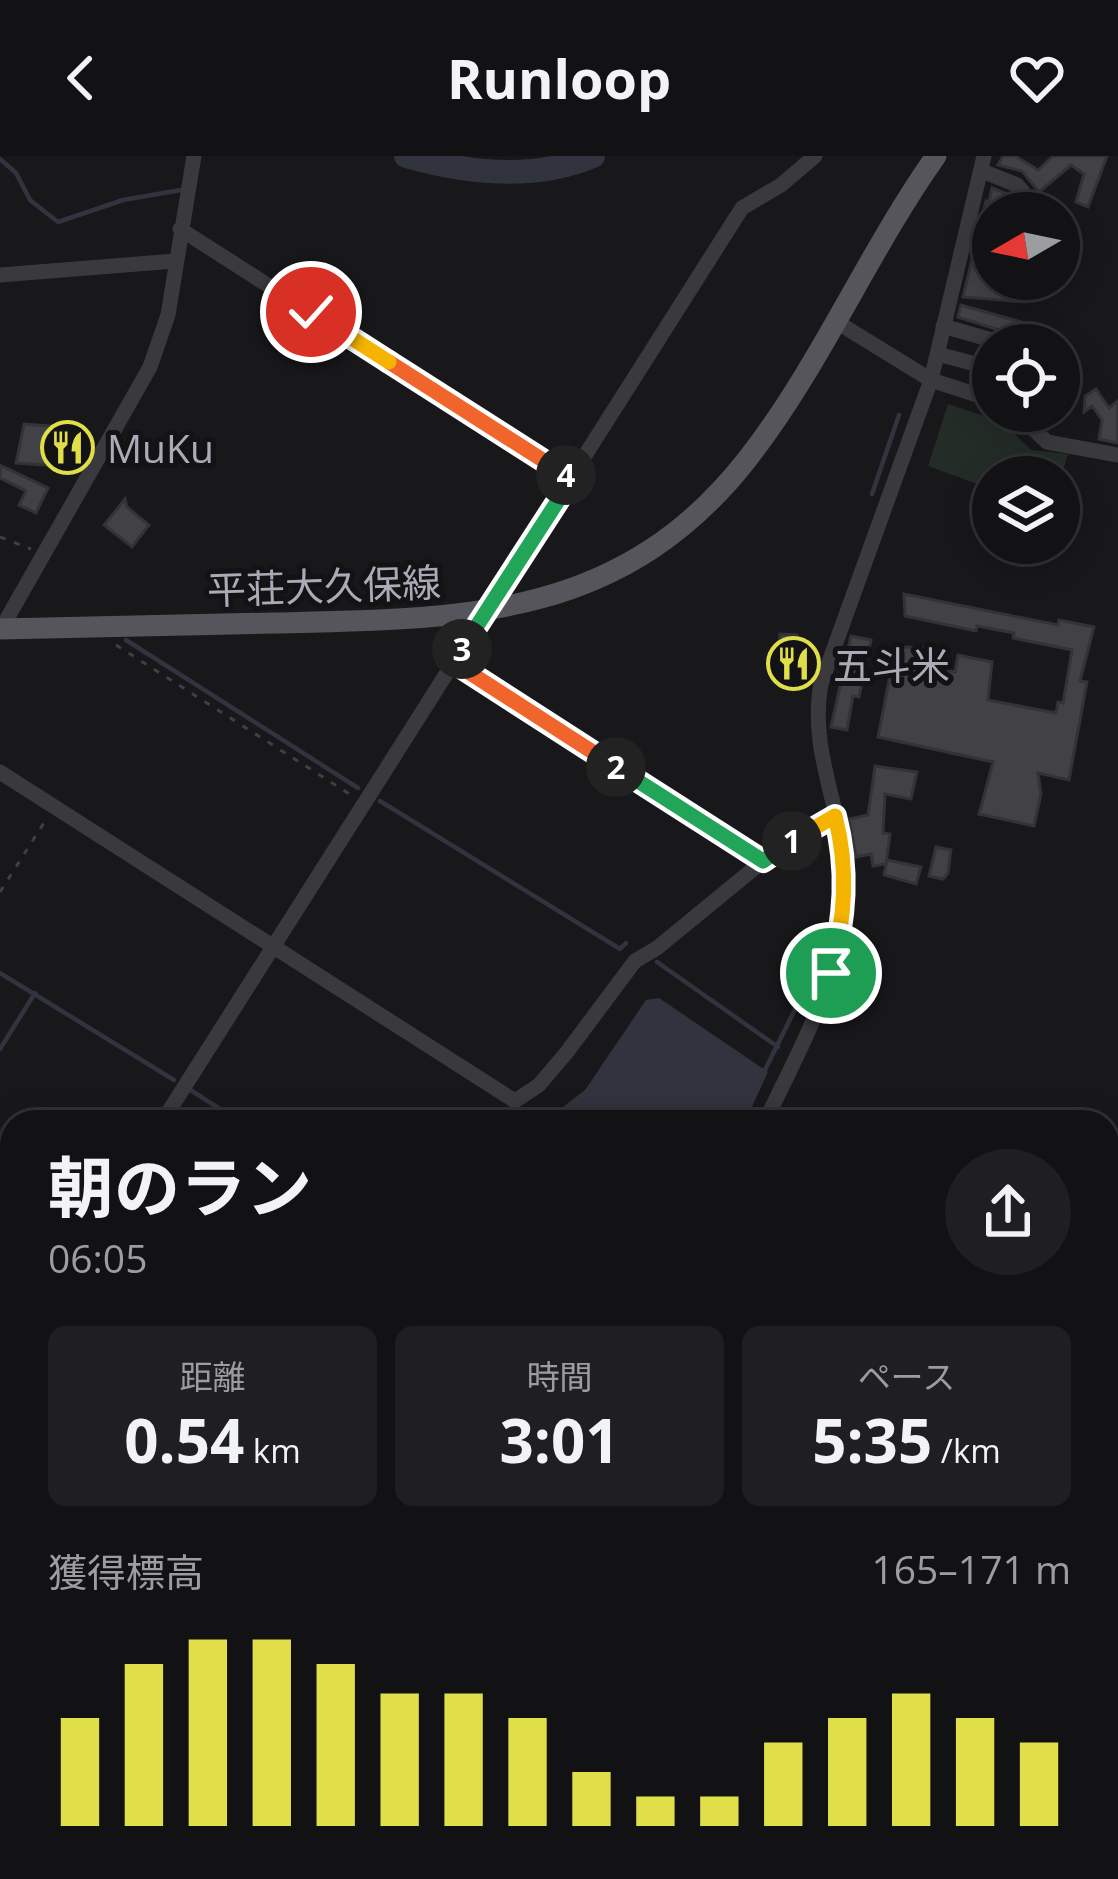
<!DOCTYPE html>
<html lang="ja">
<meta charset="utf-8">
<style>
body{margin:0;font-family:"Open Sans","Noto Sans JP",sans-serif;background:#1f1f21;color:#f1f3f6;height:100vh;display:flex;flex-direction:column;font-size:45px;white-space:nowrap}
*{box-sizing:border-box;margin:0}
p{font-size:39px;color:#9c9da0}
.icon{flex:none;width:66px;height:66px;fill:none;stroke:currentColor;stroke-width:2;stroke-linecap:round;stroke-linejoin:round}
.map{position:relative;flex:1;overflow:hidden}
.side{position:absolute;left:0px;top:954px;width:1119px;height:771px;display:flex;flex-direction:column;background:#121113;border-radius:36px 36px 0 0;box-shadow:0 6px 30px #0003,0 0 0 3px #313133}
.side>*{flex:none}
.needle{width:78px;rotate:261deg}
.buttons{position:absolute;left:972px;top:36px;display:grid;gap:24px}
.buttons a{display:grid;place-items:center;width:108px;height:108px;border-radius:50%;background:#121113;box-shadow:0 6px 30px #0003,0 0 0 3px #313133;font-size:60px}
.pin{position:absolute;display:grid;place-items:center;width:102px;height:102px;color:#fff;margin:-51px;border:6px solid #fff;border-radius:50%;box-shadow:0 3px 12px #0007}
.km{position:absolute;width:60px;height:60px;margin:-30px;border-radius:50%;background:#222;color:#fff;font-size:33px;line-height:60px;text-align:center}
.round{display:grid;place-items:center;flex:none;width:126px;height:126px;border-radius:63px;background:#1f1f21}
.summary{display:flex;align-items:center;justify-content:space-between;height:204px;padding:0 48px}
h1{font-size:66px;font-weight:700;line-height:90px}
.figures{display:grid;grid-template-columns:repeat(3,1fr);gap:18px;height:204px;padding:12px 48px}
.figures div{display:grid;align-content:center;border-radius:18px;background:#1f1f21;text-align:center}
.figures b{font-size:60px;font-weight:700}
.figures small{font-size:33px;font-weight:400}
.figures p{font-size:33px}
.chart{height:336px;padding:24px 48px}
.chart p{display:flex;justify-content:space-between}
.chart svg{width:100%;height:216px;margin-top:12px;stroke:#e0df49;stroke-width:6}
header{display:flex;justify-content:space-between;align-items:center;height:156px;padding:0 48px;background:#121113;font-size:54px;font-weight:700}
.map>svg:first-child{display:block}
</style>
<header><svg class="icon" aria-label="back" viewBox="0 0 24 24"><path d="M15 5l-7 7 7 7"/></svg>Runloop<svg class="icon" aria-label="heart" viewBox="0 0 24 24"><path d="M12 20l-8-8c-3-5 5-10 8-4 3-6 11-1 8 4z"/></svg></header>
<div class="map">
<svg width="1118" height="1723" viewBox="0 0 1118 1723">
<rect width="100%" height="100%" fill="#181719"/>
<path fill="#242c28" d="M948 248 1003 266 1031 294 1068 298 1059 329V321H993V334L928 310Z
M1107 1560 1118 1563V1723H462L476 1713H1107Z"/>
<path fill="#31343e" d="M659 842 768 916 745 966H544L585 934 646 844Z
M1107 1330 1118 1336V1538L1107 1535Z"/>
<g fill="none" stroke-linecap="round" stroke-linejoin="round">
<path stroke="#31343e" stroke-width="4.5" d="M0 3 16 17 30 44 58 66 123 44 181 34
M872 338 899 259
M126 484 358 632
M380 645 620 793 626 787
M657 806 778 891
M0 817 174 924
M0 893 35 837
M765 914 802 839 827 776
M189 933 240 966"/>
<path stroke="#31343e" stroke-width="24" d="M406 0C466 17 534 25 593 0"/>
</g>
<path fill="#424146" stroke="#333235" stroke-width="3" d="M1003 0H1015L1038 14 1053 0H1107L1088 51 1076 46 1084 18 1071 9 1039 36 1022 15 998 9Z
M992 32 1010 39 1014 44 1012 52 1017 54V57H993V123H1027L1025 146 963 141 986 45 989 46Z
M961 149 1021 166 1024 168 1018 189H1006V181L999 174 958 161Z
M1096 233 1109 252 1118 245V287L1099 283 1102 264 1092 250 1084 256 1085 240Z
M24 268 51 270 56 274 55 281 72 284 71 295 63 294 60 310 16 307Z
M0 309 48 332 36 357 19 349 26 335 0 322Z
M125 343 127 351 149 369 132 391 104 369Z
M904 438 1058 469 1059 464 1094 471 1080 525 1087 526 1069 624 1038 617 1041 638 1034 670 979 658 993 606 878 581 891 514 902 516 904 499 900 491 935 492 932 511 955 516 958 499 992 506 988 544 1056 557 1058 546 1063 547 1072 494 1013 482 1014 477 977 470 976 475 905 460Z
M780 478 797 479 796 488 801 489 797 516 777 514Z
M851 480 871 484 859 541 853 540 847 574 831 571Z
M875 610 917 616 911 643 885 638 883 677 890 678 886 708 873 710 871 698 856 701 849 663 868 659Z
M936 691 951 694 948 717 943 723 929 720Z
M887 704 921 711 916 728 884 719Z"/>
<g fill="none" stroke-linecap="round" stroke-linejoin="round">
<path stroke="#3f3f45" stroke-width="3" stroke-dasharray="6 9" stroke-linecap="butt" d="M0 381 31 393
M116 489 351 639
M0 736 47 662
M495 966 506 954
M0 1016 12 1024"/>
<path stroke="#3a393e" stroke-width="15" d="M982 15 1017 29 1041 57
M180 73 571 323
M0 119 175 105
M835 165 931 224 993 244
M943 170 995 185
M938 198 990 212
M1014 255 1047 286 1118 299
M0 475 150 211 168 159 194 0
M453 506 763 705
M0 616 515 945 539 929 567 896 635 805 657 792 763 705 817 667 835 660
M162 966 742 52 781 29 815 0
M765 966C804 883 860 789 843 693 834 638 810 584 821 528L931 224 984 0
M0 1221 12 1202
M0 1420 12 1417
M0 1466 12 1470
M1107 1548 1118 1551
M0 1573 12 1553
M0 1687 12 1688
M191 1713 196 1723
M282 1713 287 1723
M175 1723 179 1713
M371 1723 390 1713
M498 1723C530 1702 620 1718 659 1723"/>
<path stroke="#56555c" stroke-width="21" d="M0 473C91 471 182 469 273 467 461 463 622 465 749 301 821 208 868 96 936 0"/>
</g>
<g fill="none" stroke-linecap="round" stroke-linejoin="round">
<defs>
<path id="split-1" d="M792 685 835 660C849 714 845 762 831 817"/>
<path id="split-2" d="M616 611 763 705 792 685"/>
<path id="split-3" d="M462 493 453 506 616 611"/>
<path id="split-4" d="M462 493 572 323 566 319"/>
<path id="split-5" d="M389 206 566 319"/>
<path id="split-6" d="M311 156 389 206"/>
</defs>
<use href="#split-1" stroke="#fff" stroke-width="24"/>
<use href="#split-2" stroke="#fff" stroke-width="24"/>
<use href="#split-3" stroke="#fff" stroke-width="24"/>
<use href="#split-4" stroke="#fff" stroke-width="24"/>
<use href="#split-5" stroke="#fff" stroke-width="24"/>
<use href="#split-6" stroke="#fff" stroke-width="24"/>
<use href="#split-1" stroke="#f5b400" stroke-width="15"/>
<use href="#split-2" stroke="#22a559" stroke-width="15"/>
<use href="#split-3" stroke="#f0652b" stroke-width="15"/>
<use href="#split-4" stroke="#22a559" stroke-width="15"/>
<use href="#split-5" stroke="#f0652b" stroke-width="15"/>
<use href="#split-6" stroke="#f5b400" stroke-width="15"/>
</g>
<defs>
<symbol id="restaurant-ring" viewBox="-11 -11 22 22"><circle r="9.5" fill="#131214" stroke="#e0df49" stroke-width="1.5"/><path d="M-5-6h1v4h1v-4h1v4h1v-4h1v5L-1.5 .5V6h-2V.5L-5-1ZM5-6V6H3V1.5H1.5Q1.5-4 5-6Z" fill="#e0df49"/></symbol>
</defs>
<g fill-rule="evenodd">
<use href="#restaurant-ring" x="38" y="262" width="59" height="59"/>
<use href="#restaurant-ring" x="764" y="478" width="59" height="59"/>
</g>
<g text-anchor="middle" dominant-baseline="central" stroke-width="10" stroke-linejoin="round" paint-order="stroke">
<g font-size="39" fill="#ababb8" stroke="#131214" text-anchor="start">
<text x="107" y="291">MuKu</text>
<text x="833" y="508">五斗米</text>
</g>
<g font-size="39" fill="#ababb8" stroke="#131214">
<text transform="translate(324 429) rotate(-2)">平荘大久保線</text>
</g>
</g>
</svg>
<div class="buttons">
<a><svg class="needle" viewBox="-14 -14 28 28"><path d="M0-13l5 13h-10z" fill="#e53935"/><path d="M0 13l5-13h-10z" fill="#9c9da0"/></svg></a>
<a><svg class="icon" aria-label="locate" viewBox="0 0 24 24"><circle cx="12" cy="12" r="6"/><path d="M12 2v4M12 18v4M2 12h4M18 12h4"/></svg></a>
<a><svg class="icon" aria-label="layers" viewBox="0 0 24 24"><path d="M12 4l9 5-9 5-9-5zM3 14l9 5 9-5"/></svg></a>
</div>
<div class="pin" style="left:831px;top:817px;background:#1e9e55"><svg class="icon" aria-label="arrive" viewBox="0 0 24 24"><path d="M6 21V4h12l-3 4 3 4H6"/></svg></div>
<div class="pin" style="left:311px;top:156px;background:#d93025"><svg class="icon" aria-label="check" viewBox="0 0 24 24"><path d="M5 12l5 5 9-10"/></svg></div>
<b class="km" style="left:792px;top:685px">1</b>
<b class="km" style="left:616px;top:611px">2</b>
<b class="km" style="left:462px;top:493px">3</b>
<b class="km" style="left:566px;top:319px">4</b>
<section class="side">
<div class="summary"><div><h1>朝のラン</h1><p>06:05</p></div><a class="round"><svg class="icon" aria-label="share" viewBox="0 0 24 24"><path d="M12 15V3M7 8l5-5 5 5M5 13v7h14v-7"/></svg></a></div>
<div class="figures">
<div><p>距離</p><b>0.54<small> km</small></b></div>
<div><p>時間</p><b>3:01</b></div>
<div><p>ペース</p><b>5:35<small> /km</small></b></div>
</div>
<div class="chart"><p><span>獲得標高</span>165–171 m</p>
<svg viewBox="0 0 160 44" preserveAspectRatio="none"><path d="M5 44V22M15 44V11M25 44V6M35 44V6M45 44V11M55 44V17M65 44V17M75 44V22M85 44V33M95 44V38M105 44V38M115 44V27M125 44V22M135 44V17M145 44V22M155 44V27"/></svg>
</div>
</section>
</div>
